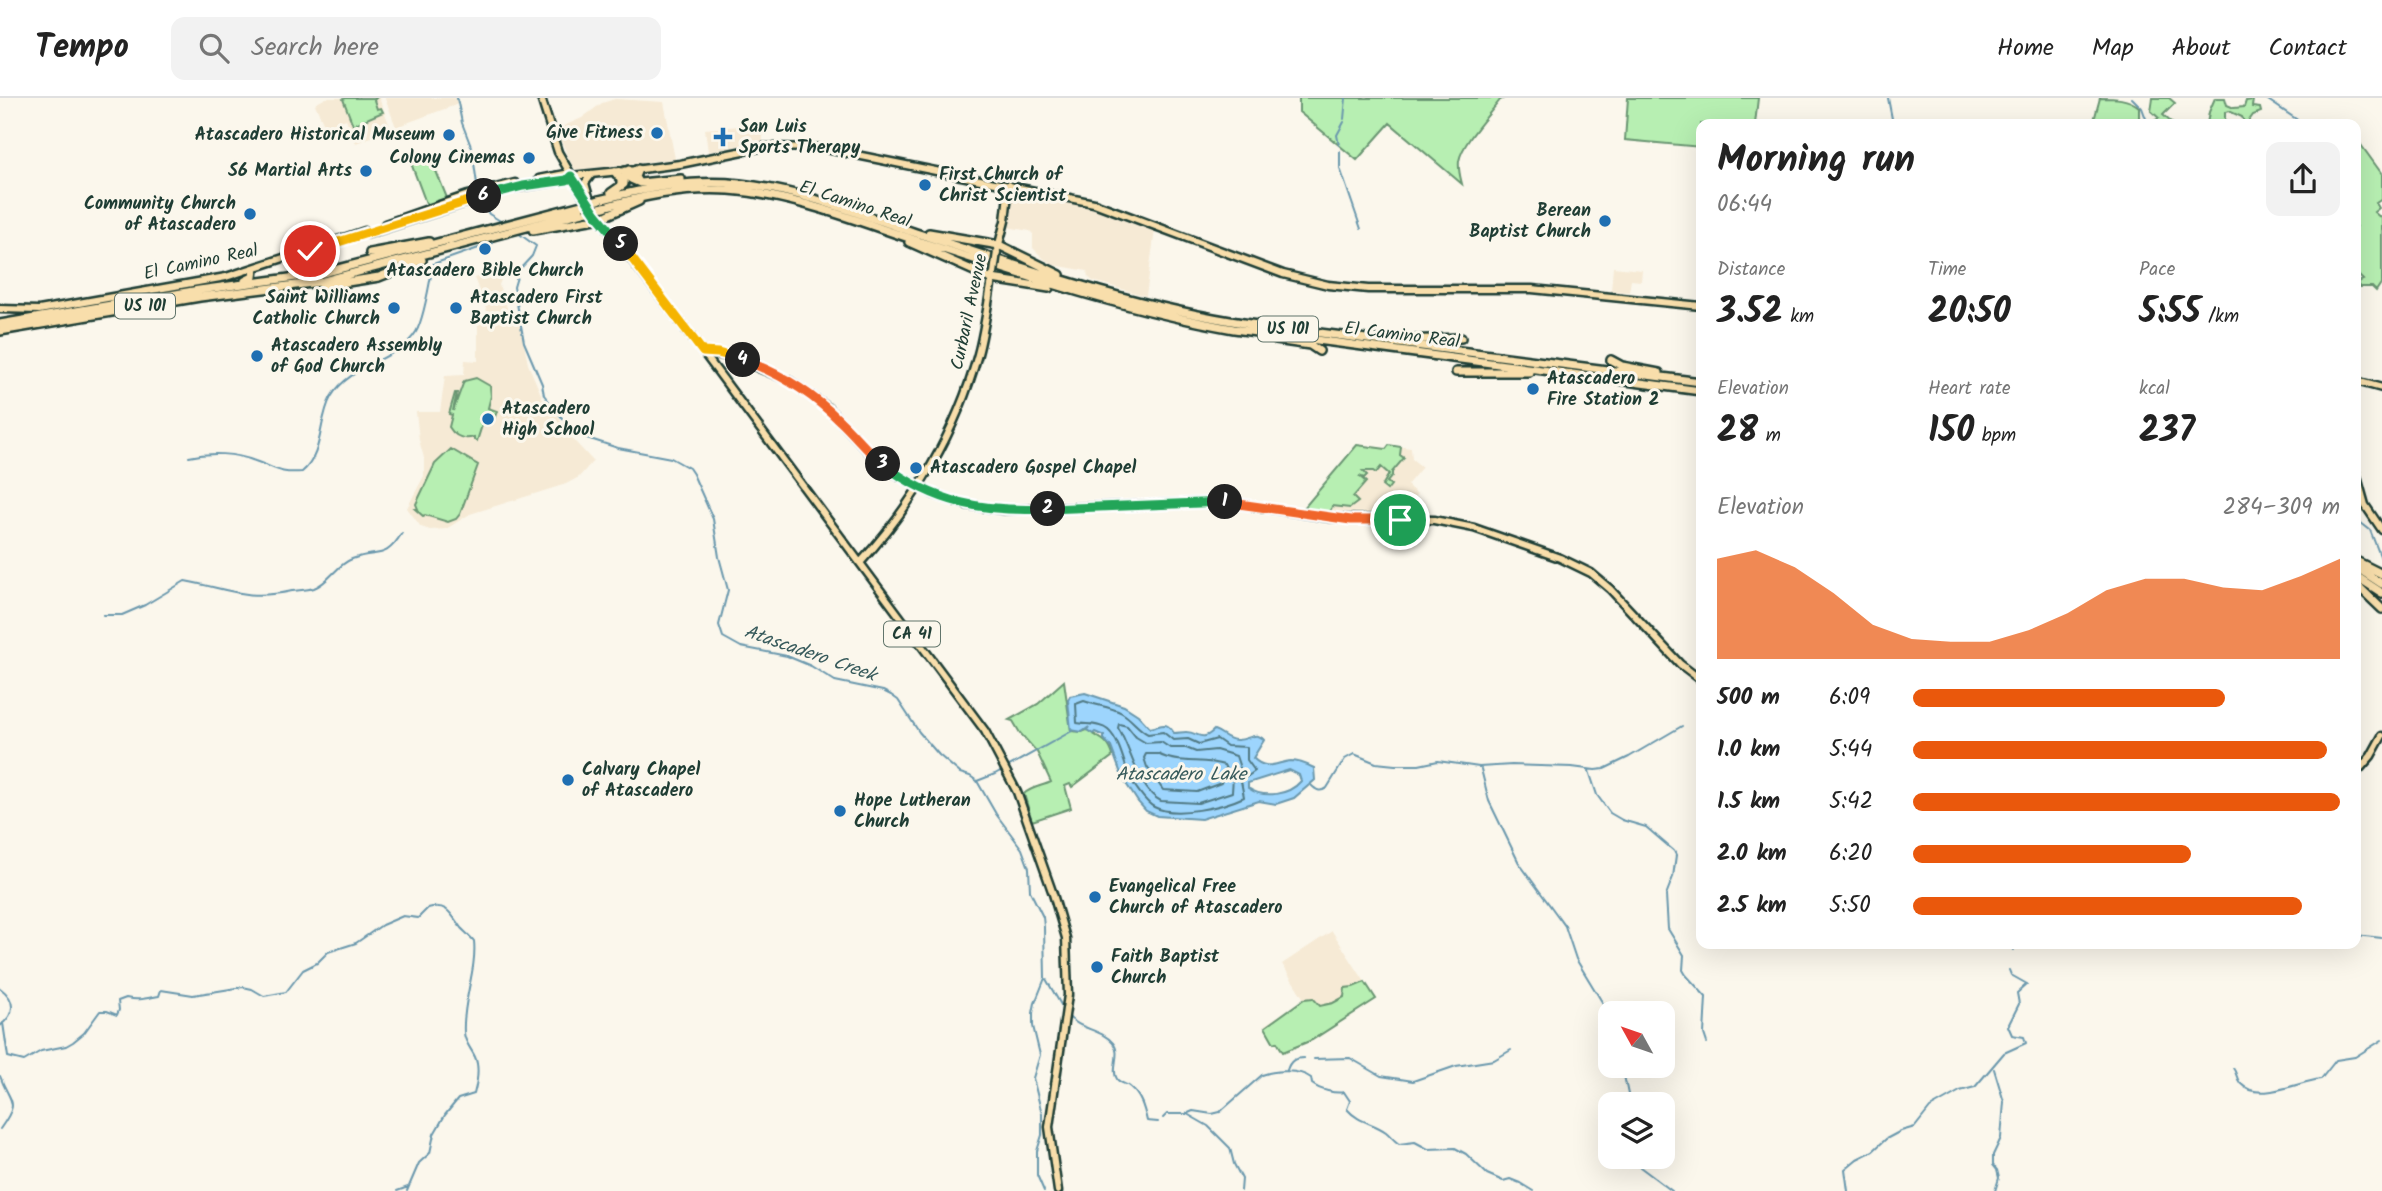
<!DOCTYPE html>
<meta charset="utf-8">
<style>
body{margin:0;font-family:Kalam,sans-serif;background:#f2f2f2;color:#222;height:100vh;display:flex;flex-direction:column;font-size:26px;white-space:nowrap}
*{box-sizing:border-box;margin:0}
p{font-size:23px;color:#767676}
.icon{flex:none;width:38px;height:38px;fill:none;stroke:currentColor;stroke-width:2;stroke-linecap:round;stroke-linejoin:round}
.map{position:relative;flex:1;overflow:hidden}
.drawer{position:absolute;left:1696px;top:21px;width:665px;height:830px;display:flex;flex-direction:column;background:#fff;border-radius:14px;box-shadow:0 7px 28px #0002}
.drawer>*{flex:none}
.needle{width:46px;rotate:310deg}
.tools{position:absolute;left:1598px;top:903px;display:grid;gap:14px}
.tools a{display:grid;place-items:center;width:77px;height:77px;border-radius:14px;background:#fff;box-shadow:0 7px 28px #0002;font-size:35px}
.pin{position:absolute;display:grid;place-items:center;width:60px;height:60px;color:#fff;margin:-30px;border:4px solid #fff;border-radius:50%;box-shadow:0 2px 7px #0007}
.km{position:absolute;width:35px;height:35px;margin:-18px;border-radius:50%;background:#222;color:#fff;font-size:19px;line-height:35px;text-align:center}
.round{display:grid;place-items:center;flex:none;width:74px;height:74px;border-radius:14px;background:#f2f2f2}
.summary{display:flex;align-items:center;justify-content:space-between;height:119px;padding:0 21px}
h1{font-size:38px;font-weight:700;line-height:52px}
.metrics{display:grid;grid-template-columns:repeat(3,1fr);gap:10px;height:119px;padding:7px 21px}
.metrics div{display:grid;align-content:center}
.metrics b{font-size:35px;font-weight:700}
.metrics small{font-size:19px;font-weight:400}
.metrics p{font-size:19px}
.chart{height:196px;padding:14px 21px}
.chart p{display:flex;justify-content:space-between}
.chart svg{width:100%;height:126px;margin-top:7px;fill:#ea580c;opacity:.7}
ul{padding:0 21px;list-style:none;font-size:23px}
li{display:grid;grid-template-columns:112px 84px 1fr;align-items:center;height:52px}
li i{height:18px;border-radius:9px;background:#ea580c}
header{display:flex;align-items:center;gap:42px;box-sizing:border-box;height:98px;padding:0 35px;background:#fff;border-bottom:2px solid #e0e0e0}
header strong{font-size:33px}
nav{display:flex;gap:38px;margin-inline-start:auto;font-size:24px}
.search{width:490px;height:63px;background:#f2f2f2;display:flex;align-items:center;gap:18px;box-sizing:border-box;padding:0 24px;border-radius:14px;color:#767676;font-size:26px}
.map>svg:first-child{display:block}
</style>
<header>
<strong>Tempo</strong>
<div class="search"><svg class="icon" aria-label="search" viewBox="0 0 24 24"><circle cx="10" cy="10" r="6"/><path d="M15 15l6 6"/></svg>Search here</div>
<nav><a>Home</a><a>Map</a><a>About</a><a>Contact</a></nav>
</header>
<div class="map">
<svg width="2382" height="1093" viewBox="0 0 2382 1093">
<rect width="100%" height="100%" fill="#fbf7ec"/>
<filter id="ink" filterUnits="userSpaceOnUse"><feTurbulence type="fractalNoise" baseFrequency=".0143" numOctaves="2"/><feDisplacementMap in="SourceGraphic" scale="14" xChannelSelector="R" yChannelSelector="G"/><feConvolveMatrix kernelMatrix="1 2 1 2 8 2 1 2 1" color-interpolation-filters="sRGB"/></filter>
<g filter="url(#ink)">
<path fill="#f6ead5" d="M326 0H379L391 31 356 45 346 21 325 29 315 6Z
M385 0H457L458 6 396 29Z
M615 1 664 4 675 61 576 72 573 69 557 34 559 30 582 20 602 5Z
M763 26V43L708 54 705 31Z
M1014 93 1092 109 1155 132 1146 198 1093 183 1088 179 1087 173 1054 167 1044 161 1033 150V136L1030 133 1006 129Z
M321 125 327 142 303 150 300 134Z
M506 169 499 187 511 221 488 216 474 180Z
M1613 169 1642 172 1641 183 1631 182 1629 194 1611 193Z
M478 222 520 226 528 266 543 301 556 313 565 333 593 363 579 379 566 386 470 416 446 431 430 432 421 429 407 410 424 378V360L419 342 416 314H440L445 278 464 277 465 262 478 263Z
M1357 347 1386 351 1389 347 1411 350 1412 361 1422 369 1407 387 1417 396 1399 418 1352 419 1302 412Z
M1332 833 1376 901 1312 942 1283 954 1277 944 1274 945 1265 927 1304 901 1282 866Z"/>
<path fill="#b7efb2" stroke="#6b9673" stroke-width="2" d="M346 0H376L374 2 377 11 381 10 383 14 353 27 343 1Z
M1299 0H1504L1500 2C1489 17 1462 45 1459 63 1458 71 1460 78 1462 86L1390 25 1357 62 1299 14Z
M1628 0H1758L1755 26H1701V49L1625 42Z
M2100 0C2115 0 2128 0 2139 9V22L2143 26H2093Z
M2153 0H2169L2175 5 2163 17 2173 26H2156L2154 23 2159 20 2151 13Z
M2215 0H2225L2227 7 2234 10 2244 9 2246 3 2253 2 2252 9 2260 10 2261 14 2253 17 2248 24H2244L2242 19 2229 13 2225 14V23L2230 26H2207L2209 14Z
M2356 40 2382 76V101L2376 105 2379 110 2374 114 2382 121V184L2376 193 2372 189H2359L2358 184 2363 182 2356 175Z
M430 58 447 100 429 107 426 105 411 65Z
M476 280 490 288 491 298 488 310 497 313 493 324 484 321 477 343 474 342V339C464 342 455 339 449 329L452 317 449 316 455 295H457L453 313 464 283Z
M1357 347 1386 351 1389 347 1401 349 1400 357 1404 360 1392 374V378L1387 384 1391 387 1387 392 1382 388 1389 376 1381 369 1376 375 1373 373H1363L1367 377 1364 380 1359 378 1366 384 1353 399 1358 404 1350 410 1332 408 1330 415 1303 411Z
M451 351 478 367 460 416 456 421 448 424 425 417 423 418 415 411H418L416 406 435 366Z
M1064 583 1071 633 1082 634 1087 632C1100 641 1109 642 1113 658L1072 689 1070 686 1065 688 1071 710 1032 723 1024 696C1031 689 1043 688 1051 684L1037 654 1020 635 1013 623 1009 622 1038 606Z
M1365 884 1376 901 1312 942 1283 954 1277 944 1274 945 1265 929 1304 901 1313 900 1320 908 1333 905 1344 899 1345 890 1353 889Z"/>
<path fill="#9dd5fd" stroke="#6b98ad" stroke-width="2" fill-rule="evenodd" d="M1085 595 1124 608 1138 617 1150 630C1162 628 1166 622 1174 635 1178 635 1182 634 1186 634 1199 634 1201 645 1214 632 1223 635 1227 642 1236 642 1248 643 1255 632 1264 642L1253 660C1267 674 1277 664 1291 663 1299 663 1308 667 1314 670L1315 682 1294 700 1276 706 1259 703 1201 721 1157 718 1146 713 1138 704 1123 681 1111 649 1104 641V638L1095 634 1093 636 1087 632 1089 629 1082 634 1071 632 1068 602 1070 598ZM1289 672 1299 677 1301 683C1289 697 1264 701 1248 690V685Z"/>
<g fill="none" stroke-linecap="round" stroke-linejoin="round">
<path stroke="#517a84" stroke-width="2" d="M1084 603C1097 608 1110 608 1122 615 1132 621 1138 631 1148 636L1163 634 1173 642 1188 641 1199 646 1217 641 1227 648 1247 649V662L1255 673 1241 683 1244 699C1223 709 1175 720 1154 709 1146 705 1131 684 1128 675 1123 661 1119 642 1108 632 1100 625 1086 627 1077 625L1076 606Z
M1119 626 1127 628 1136 639 1146 645 1161 644 1170 650H1186L1196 654 1216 652 1236 658 1240 670 1233 679 1232 694 1198 705 1161 703C1138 692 1131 650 1118 630Z
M1158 656C1178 667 1203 660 1224 667L1226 671 1221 685 1197 694 1163 692 1147 669 1144 660 1146 656Z"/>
<path stroke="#6b98ad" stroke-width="2" d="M457 0 462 25 472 51 478 93
M1888 0 1893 26
M2132 0 2142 10 2148 26
M2265 0 2299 23
M1344 21 1346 0
M1339 47 1337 37 1344 24
M1340 53V70L1361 131
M480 102 489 116 502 124
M518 135 536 148 532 158 519 172 514 189 524 244 542 286 544 297 570 330 584 339 618 350 671 360 689 370 693 376 713 421 719 459 728 492 719 527 723 539 741 549 787 558 811 568 835 583 883 593 891 597 898 602 919 634 939 657 960 675 970 678 977 683 996 716 1022 751 1029 770 1030 793 1043 819 1044 829 1045 880 1035 905 1033 915V928L1040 957 1033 980 1042 1016V1037L1037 1053V1077L1044 1093
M189 359C210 354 235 355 255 363 276 370 278 376 302 374 324 356 318 322 331 299 350 266 399 262 416 234 424 221 430 183 433 166L493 145
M2356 421 2370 432 2382 463
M103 517H122L145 507 185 483C229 491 246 503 292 493 299 492 307 492 314 490 330 484 336 467 352 461 378 451 384 464 402 435
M1481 671 1489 703 1519 765 1565 828 1576 861 1610 917
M1589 673 1597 697 1610 715 1622 722 1646 729 1674 753 1676 757 1673 779 1666 797 1668 831 1684 857 1683 872 1686 877 1706 899 1704 936 1707 945
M977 683 995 676 1072 633
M1311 687C1316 692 1320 695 1327 690L1345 661 1354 656 1376 665 1395 667H1419L1438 663 1479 669 1512 667 1572 669 1595 672 1604 671 1629 659 1682 628
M2356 837 2382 840
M2013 845V852
M1046 881 1064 912
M0 890C16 902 16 915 0 928
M1067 917C1079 932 1100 930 1113 945 1122 956 1110 971 1117 981 1119 985 1127 986 1130 989 1141 998 1144 1010 1147 1023L1158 1024
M3 925 8 959 24 963 41 953 66 948 73 944 84 935 100 913H107L117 917 119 912 118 903 126 900C139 903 147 900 159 898L161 892 193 897 243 889 252 891 264 898 286 894 303 872 317 865 328 854 356 845 382 827 403 818 418 820 428 810C447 805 451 816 461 830 465 834 470 838 474 843 477 872 462 904 464 934 464 944 471 950 475 959 480 970 477 985 474 996L458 1001 445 1017 434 1036 430 1055 419 1065 407 1093
M1314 961 1350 960 1381 978 1413 983 1456 968 1494 962 1511 952
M1622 968 1630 1006
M2233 970C2237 975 2236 980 2240 985 2259 1006 2299 983 2321 981L2336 962 2355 959 2382 942
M1994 971 2004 1004 2001 1040 1993 1057V1067L1997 1072 1999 1080 1995 1093
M1287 972C1290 963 1294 960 1304 960
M0 978C10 1006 21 1002 0 1031
M1187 1016 1208 1028 1230 1050 1234 1066 1242 1081 1241 1093
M1163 1020 1167 1016H1186L1193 1013 1212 1016 1220 1014 1262 977C1275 972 1299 971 1311 980L1312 986C1320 992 1335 996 1344 994L1350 1003 1347 1011C1359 1025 1372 1024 1386 1034 1391 1038 1393 1042 1399 1046L1415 1044 1428 1051 1455 1050 1466 1056 1487 1076 1503 1083 1510 1081 1520 1085 1533 1093
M1631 1059 1636 1066 1672 1093
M397 1093 408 1089
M1848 1093 1845 1071 1857 1061 1873 1053 1886 1041 1901 1033 1915 1029 1930 1010 1960 993 1975 989 2004 955 2026 945 2024 939 2012 937 2008 928 2019 906 2017 895 2027 886 2011 877 2009 872"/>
<defs>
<path id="major" d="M541 0 558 54 585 101 703 254 985 633 1017 694 1053 796 1066 840 1068 897 1049 1029 1058 1093
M634 72 680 66 763 49 822 50 1094 105 1283 176 1328 187 1368 191H1532L1701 208
M539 81 565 76 569 78
M589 99 585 85 592 76
M385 126 468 97 515 85
M363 135 368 136 509 91 567 82 571 78 620 73
M998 150 1005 123 1009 87
M0 211 39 212 226 179 365 133
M703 254 732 259 790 283 827 309 867 352 894 375 933 396 967 407 1004 412 1226 404 1330 420 1434 422 1474 430 1560 460 1591 475 1610 491 1680 566 1701 582
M2356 283 2382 290
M2356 375 2365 407 2382 432
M860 465C914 406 957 333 978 256 985 230 988 203 993 176
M2356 675 2371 658 2382 638"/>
<path id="highway" d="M629 72 631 81 640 85 681 81
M615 74 621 82V88
M638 84 635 79 638 71
M611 95 624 86 625 73
M599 102C646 90 692 81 740 86 800 92 857 115 913 134 1024 170 1134 209 1250 226L1701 284
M604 109C645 97 686 89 729 92 794 97 857 123 918 143 1023 177 1126 212 1234 231L1701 293
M533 132 601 120 639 103
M929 135 999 147 1060 177
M909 144 992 181 1049 190
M370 155 429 144
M245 183 253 179 254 172
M322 188 379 179 422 162
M0 226 199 192 319 176 582 107
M0 233 200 199 320 184 587 113
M1276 242 1310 247 1319 253
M1402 242 1461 240
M1611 262 1622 268 1659 275
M1456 274H1529
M2356 463 2382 476
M2356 469 2382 486
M2356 478 2382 495
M2356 486 2382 511"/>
</defs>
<use href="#major" stroke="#1f3d34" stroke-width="11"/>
<use href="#highway" stroke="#1f3d34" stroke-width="12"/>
<use href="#major" stroke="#f8deab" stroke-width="6"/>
<use href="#highway" stroke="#f8deab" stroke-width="7"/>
<defs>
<path id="major-bridge" d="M994 175 997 154"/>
<path id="highway-bridge" d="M582 107 599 102
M587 113 604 109"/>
</defs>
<use href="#major-bridge" stroke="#1f3d34" stroke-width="11" stroke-linecap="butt"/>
<use href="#highway-bridge" stroke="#1f3d34" stroke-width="12" stroke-linecap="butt"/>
<use href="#major-bridge" stroke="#f8deab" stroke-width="6"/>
<use href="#highway-bridge" stroke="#f8deab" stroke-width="7"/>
</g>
</g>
<g fill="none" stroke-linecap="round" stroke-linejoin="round" filter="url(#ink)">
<defs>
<path id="split-1" d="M1225 404 1351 422H1400"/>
<path id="split-2" d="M1048 411 1225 404"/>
<path id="split-3" d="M883 366C935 406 984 414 1048 411"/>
<path id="split-4" d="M743 262C780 275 812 295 840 323 855 337 867 353 883 366"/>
<path id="split-5" d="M621 146 703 254 718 255 743 262"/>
<path id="split-6" d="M484 98 523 88 567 82 571 78 596 116 621 146"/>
<path id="split-7" d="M310 153 484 98"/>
</defs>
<use href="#split-1" stroke="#fff" stroke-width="14"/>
<use href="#split-2" stroke="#fff" stroke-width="14"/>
<use href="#split-3" stroke="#fff" stroke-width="14"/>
<use href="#split-4" stroke="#fff" stroke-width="14"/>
<use href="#split-5" stroke="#fff" stroke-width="14"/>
<use href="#split-6" stroke="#fff" stroke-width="14"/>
<use href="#split-7" stroke="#fff" stroke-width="14"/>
<use href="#split-1" stroke="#f0652b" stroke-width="9"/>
<use href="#split-2" stroke="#22a559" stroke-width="9"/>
<use href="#split-3" stroke="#22a559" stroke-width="9"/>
<use href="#split-4" stroke="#f0652b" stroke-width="9"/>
<use href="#split-5" stroke="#f5b400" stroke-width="9"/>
<use href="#split-6" stroke="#22a559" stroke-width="9"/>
<use href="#split-7" stroke="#f5b400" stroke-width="9"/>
</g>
<g fill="#1f6fb2" stroke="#fbf7ec" stroke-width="2.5">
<circle cx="657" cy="35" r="7"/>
<circle cx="449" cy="37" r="7"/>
<path d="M719.5 28.5h7v7h7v7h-7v7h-7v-7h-7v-7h7z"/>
<circle cx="529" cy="60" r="7"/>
<circle cx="366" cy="73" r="7"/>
<circle cx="925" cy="87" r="7"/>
<circle cx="250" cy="116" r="7"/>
<circle cx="1605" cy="123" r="7"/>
<circle cx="485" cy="151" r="7"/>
<circle cx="394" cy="210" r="7"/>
<circle cx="456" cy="210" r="7"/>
<circle cx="257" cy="258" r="7"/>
<circle cx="1533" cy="291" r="7"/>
<circle cx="488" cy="321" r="7"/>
<circle cx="916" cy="370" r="7"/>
<circle cx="568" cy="682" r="7"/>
<circle cx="840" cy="713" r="7"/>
<circle cx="1095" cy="799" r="7"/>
<circle cx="1097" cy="869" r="7"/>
</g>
<g text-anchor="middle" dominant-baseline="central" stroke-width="6" stroke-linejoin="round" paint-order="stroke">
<g fill="#fbf7ec" stroke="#61756b" stroke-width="2">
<rect x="115" y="195.5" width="60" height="25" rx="5"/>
<rect x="1258" y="218.5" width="60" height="25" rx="5"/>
<rect x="884" y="523.5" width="56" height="25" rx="5"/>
</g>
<g font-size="16" font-weight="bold" fill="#1f3d34">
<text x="145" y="208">US 101</text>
<text x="1288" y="231">US 101</text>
<text x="912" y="536">CA 41</text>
</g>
<g font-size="18" font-weight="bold" fill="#1f3d34" stroke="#fbf7ec" text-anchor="start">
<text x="739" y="29">San Luis<tspan x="739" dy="21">Sports Therapy</tspan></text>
<text x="643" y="35" text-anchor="end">Give Fitness</text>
<text x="435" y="37" text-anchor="end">Atascadero Historical Museum</text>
<text x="515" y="60" text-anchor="end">Colony Cinemas</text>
<text x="352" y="73" text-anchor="end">S6 Martial Arts</text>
<text x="939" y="77">First Church of<tspan x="939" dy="21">Christ Scientist</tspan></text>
<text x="236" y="106" text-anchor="end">Community Church<tspan x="236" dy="21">of Atascadero</tspan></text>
<text x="1591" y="113" text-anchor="end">Berean<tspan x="1591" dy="21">Baptist Church</tspan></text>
<text x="485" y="173" text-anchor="middle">Atascadero Bible Church</text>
<text x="380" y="200" text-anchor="end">Saint Williams<tspan x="380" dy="21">Catholic Church</tspan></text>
<text x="470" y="200">Atascadero First<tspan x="470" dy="21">Baptist Church</tspan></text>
<text x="271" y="248">Atascadero Assembly<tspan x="271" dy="21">of God Church</tspan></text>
<text x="1547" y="281">Atascadero<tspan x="1547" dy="21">Fire Station 2</tspan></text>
<text x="502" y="311">Atascadero<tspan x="502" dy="21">High School</tspan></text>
<text x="930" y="370">Atascadero Gospel Chapel</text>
<text x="582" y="672">Calvary Chapel<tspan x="582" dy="21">of Atascadero</tspan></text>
<text x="854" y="703">Hope Lutheran<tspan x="854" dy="21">Church</tspan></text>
<text x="1109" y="789">Evangelical Free<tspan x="1109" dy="21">Church of Atascadero</tspan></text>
<text x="1111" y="859">Faith Baptist<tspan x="1111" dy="21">Church</tspan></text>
</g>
<g font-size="18" fill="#1f3d34" stroke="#fbf7ec">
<text transform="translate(855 107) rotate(18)">El Camino Real</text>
<text transform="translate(201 165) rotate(-12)">El Camino Real</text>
<text transform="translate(970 214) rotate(-78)">Curbaril Avenue</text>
<text transform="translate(1402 238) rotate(7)">El Camino Real</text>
</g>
<g font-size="19" font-style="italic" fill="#385b5c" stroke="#fbf7ec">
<text transform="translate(810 556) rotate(19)">Atascadero Creek</text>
<text x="1181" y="677">Atascadero Lake</text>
</g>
</g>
</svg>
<div class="tools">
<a><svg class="needle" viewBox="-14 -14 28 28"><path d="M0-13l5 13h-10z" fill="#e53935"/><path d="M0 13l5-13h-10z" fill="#767676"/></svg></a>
<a><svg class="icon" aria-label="layers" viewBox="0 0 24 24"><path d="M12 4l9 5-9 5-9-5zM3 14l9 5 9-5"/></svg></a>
</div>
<div class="pin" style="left:1400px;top:422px;background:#1e9e55"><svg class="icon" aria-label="arrive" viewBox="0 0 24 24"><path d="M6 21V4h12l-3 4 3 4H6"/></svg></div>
<div class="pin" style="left:310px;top:153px;background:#d93025"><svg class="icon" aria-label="check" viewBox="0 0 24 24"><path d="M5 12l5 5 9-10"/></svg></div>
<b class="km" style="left:1225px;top:404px">1</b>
<b class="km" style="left:1048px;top:411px">2</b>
<b class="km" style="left:883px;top:366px">3</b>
<b class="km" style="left:743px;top:262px">4</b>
<b class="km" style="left:621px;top:146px">5</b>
<b class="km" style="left:484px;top:98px">6</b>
<section class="drawer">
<div class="summary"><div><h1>Morning run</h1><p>06:44</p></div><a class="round"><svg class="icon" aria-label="share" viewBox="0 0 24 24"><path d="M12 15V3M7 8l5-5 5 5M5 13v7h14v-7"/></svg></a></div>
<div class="metrics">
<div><p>Distance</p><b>3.52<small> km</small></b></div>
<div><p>Time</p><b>20:50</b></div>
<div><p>Pace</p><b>5:55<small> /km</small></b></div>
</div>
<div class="metrics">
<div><p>Elevation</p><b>28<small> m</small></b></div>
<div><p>Heart rate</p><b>150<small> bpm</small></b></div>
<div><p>kcal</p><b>237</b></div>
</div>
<div class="chart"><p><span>Elevation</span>284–309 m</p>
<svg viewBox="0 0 160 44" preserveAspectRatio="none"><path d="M0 44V9L10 6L20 12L30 21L40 32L50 37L60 38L70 38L80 34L90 28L100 20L110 16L120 16L130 19L140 20L150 15L160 9V44z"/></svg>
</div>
<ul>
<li><b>500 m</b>6:09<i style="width:73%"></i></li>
<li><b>1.0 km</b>5:44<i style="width:97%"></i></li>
<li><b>1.5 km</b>5:42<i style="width:100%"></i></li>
<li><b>2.0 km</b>6:20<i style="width:65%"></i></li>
<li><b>2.5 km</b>5:50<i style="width:91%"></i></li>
</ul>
</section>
</div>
